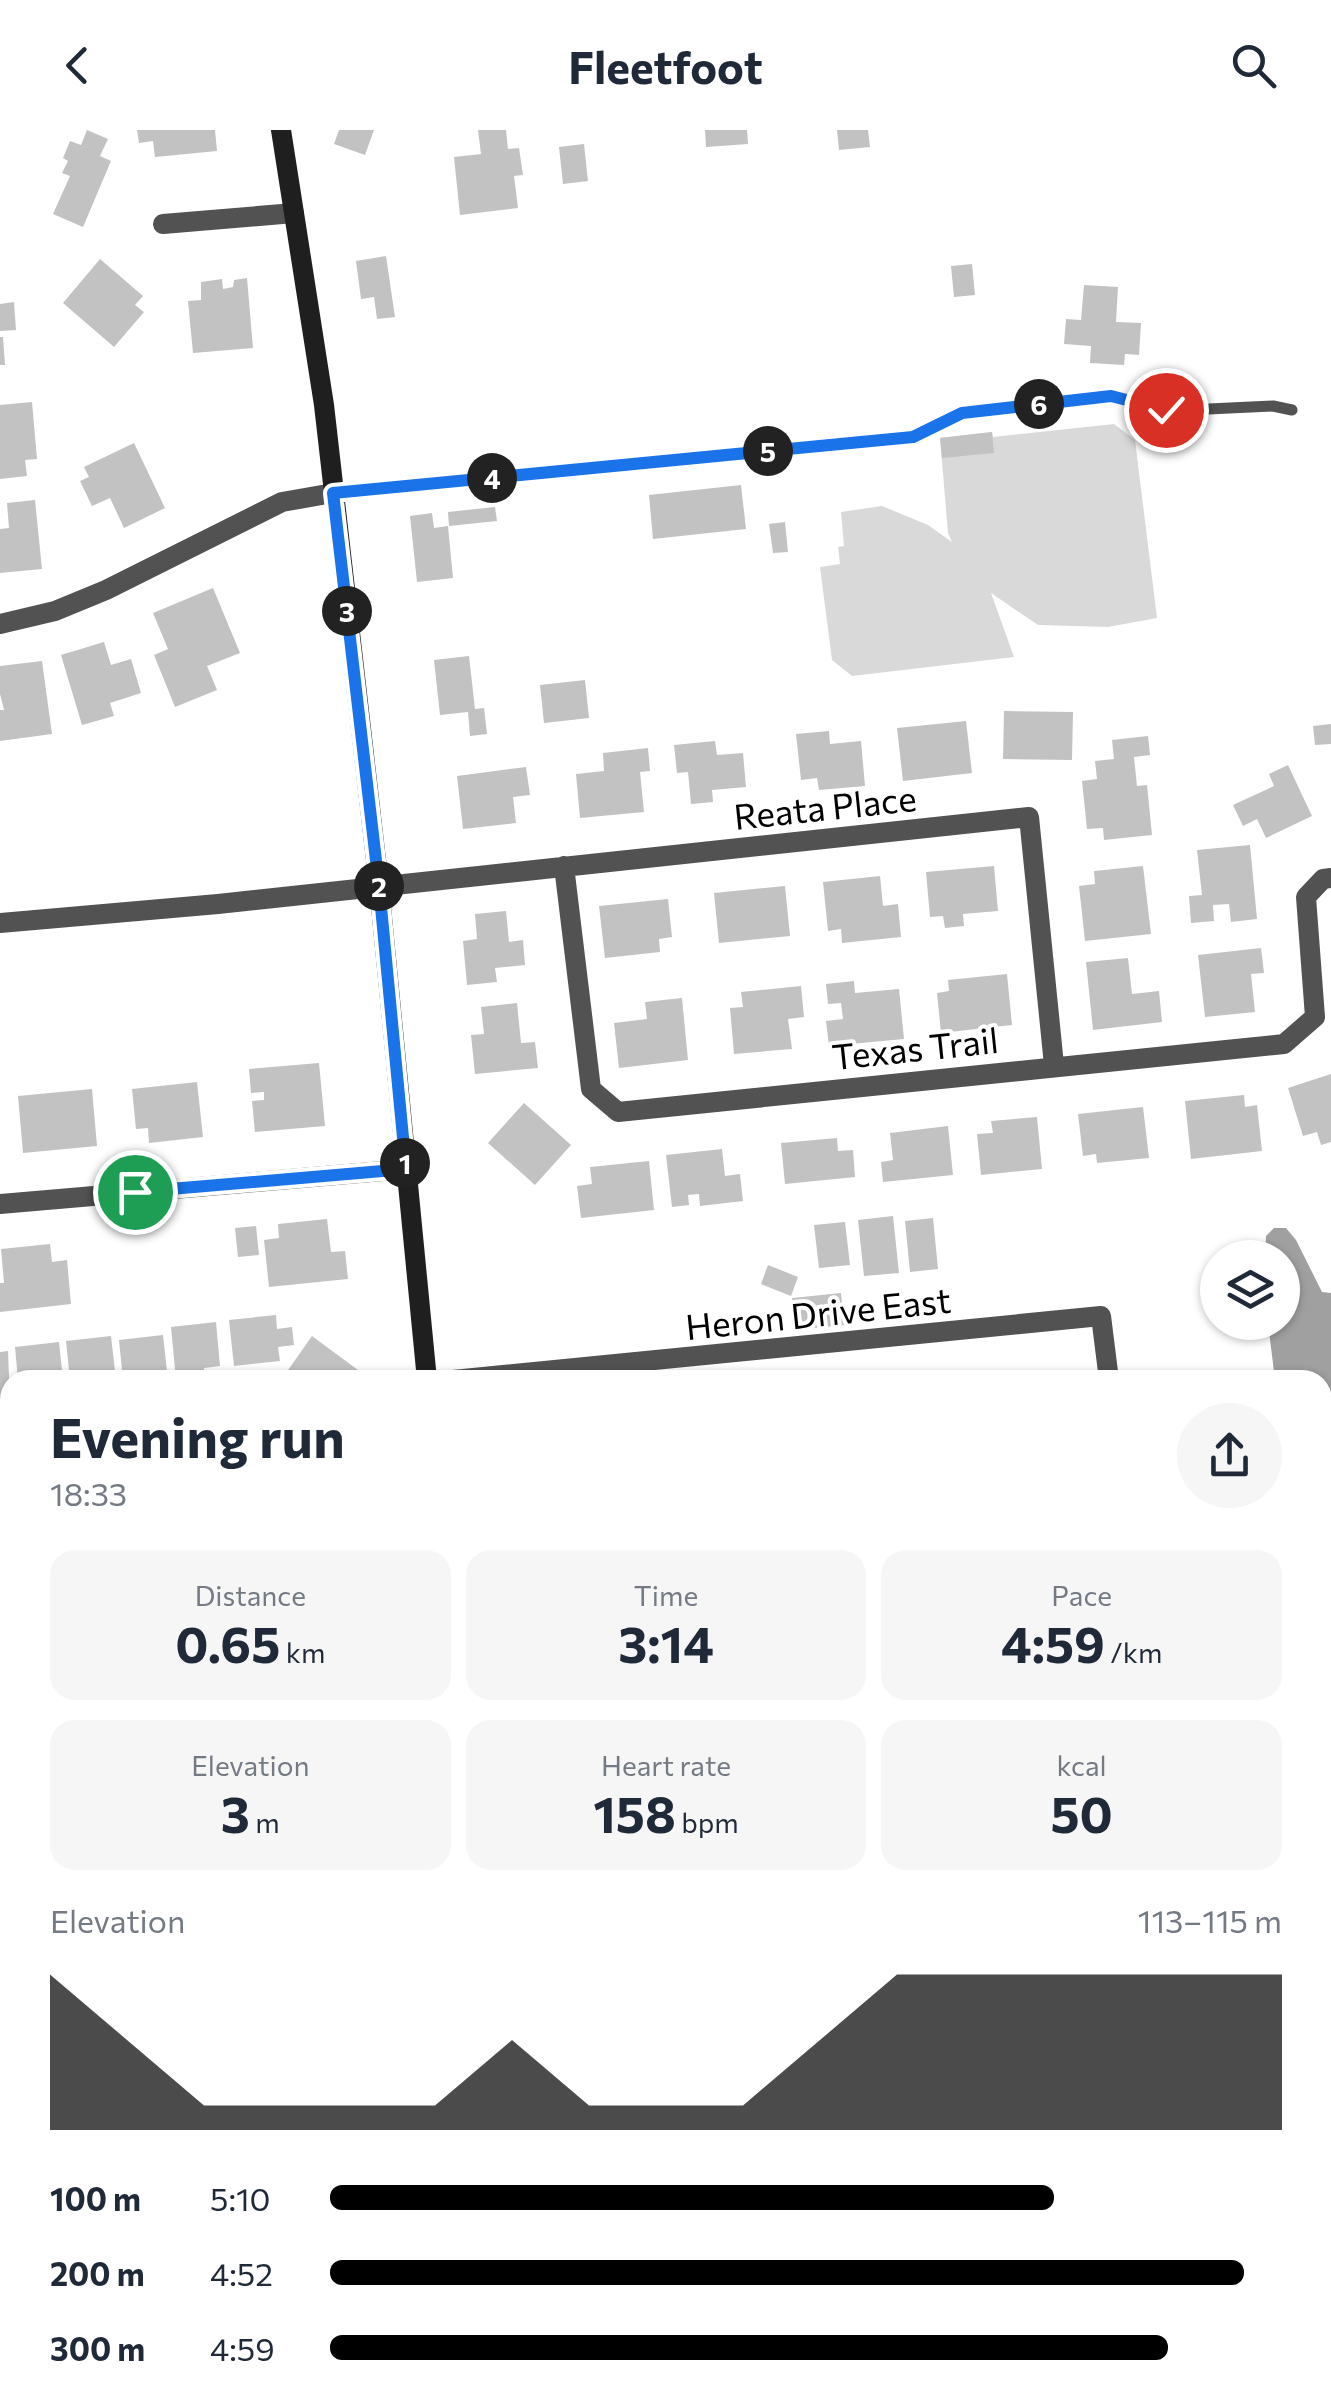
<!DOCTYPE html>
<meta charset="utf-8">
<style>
body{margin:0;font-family:Commissioner,sans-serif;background:#f6f6f7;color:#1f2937;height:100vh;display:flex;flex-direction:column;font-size:38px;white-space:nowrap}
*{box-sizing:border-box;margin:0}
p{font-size:32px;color:#747a83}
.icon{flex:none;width:55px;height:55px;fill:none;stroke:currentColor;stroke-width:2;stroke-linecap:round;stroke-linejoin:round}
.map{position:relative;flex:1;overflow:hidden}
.panel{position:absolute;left:0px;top:1240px;width:1332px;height:1038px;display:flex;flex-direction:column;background:#fff;border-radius:30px 30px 0 0;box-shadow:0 2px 8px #0004}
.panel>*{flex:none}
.fabs{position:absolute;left:1200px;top:1110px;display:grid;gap:20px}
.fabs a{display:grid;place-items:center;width:100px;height:100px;border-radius:50%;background:#fff;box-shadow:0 2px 8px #0004;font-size:50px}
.pin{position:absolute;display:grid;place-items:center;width:85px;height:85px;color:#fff;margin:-42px;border:5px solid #fff;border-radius:50%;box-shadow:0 2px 10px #0007}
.km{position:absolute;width:50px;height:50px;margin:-25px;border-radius:50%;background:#222;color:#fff;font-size:28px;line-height:50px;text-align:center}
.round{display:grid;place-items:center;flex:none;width:105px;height:105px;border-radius:52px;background:#f6f6f7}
.summary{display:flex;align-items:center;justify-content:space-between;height:170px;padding:0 50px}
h1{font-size:55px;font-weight:700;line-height:75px}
.stats{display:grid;grid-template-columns:repeat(3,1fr);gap:15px;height:170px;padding:10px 50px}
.stats div{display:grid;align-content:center;border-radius:25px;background:#f6f6f7;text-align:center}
.stats b{font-size:50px;font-weight:700}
.stats small{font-size:28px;font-weight:400}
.stats p{font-size:28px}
.chart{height:280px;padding:20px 50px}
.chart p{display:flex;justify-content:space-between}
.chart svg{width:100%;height:180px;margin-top:10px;fill:#000;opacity:.7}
ul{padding:0 50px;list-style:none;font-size:32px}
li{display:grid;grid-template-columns:160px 120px 1fr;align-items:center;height:75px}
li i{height:25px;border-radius:12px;background:#000}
header{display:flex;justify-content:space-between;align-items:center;height:130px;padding:0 50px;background:#fff;font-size:45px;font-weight:700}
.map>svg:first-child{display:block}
</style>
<header><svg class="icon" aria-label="back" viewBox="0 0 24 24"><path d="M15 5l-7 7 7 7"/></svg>Fleetfoot<svg class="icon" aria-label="search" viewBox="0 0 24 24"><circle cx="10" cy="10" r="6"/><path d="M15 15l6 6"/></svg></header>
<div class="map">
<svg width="1331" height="2277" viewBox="0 0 1331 2277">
<rect width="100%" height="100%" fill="#fff"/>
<path fill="#d9d9d9" d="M1114 294 1135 310 1157 488 1108 497 1038 495 991 463 1014 527 852 546 832 530 820 437 840 434 838 417 844 416 841 382 882 376 928 395 952 412 948 403 940 308 992 302 993 307Z
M10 1753V2185L0 2186V1754Z"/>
<path fill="#a0a0a0" d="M1274 1098H1286L1296 1110 1322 1162 1331 1163V1371H1323L1322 1250H1275L1268 1193 1282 1192V1128L1265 1127 1266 1106Z"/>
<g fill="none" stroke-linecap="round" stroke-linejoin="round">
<path stroke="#a0a0a0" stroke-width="5" d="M1322 1445 1331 1443"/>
</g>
<path fill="#c2c2c2" d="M87 0 108 9 100 26 111 31 83 97 53 84 70 46 62 43 68 31 63 28 70 11 81 15Z
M137 0H215L217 21 155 27 153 11 139 13Z
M339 0H374L365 25 334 14Z
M478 0H506L508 19 519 18 523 45 514 46 518 78 460 85 454 27 481 24Z
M705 0H747L748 14 706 17Z
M837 0H868L870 17 839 20Z
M584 14 588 51 563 54 559 17Z
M386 126 395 187 377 189 374 167 361 169 356 131Z
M100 129 143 166 135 175 144 182 114 217 63 173Z
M972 134 975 165 954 167 951 136Z
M247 148 253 218 193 223 188 171 201 170V152L222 149 223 159 233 157 234 150Z
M1084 155 1118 157 1116 192 1141 193 1139 225 1125 224 1124 235 1090 233 1091 216 1064 214 1066 189 1081 190Z
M14 172 16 200 0 201V174Z
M0 207H3L5 235H0Z
M32 272 37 329 25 330 27 346 0 349V275Z
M992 302 994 323 942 328 940 308Z
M134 313 165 378 124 398 110 368 92 376 80 351 89 347 84 337Z
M741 355 746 399 653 409 649 365Z
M35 370 42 439 0 443V399L9 398 7 373Z
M495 377 497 391 449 396 448 382Z
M432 383 434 398 448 396 453 448 417 452 410 386Z
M785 392 788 422 773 423 769 394Z
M213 458 240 523 207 536 217 560 175 577 154 525 168 519 153 483Z
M104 512 111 535 131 529 141 563 110 573 114 586 82 595 61 525Z
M469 526 475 579 484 578 487 604 470 606 468 582 440 585 434 530Z
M42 531 52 604 0 611V580H4L0 564V536Z
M585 550 589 588 544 593 540 555Z
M1004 581 1073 582 1072 630 1003 629Z
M966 591 972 643 903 651 897 598Z
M1331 594V614L1315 615 1313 596Z
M829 601 830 614 861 611 865 656 819 660 817 648 801 650 796 604Z
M1148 606 1150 625 1134 627 1137 656 1147 655 1152 705 1104 710 1103 698 1087 699 1082 651 1097 649 1095 631 1114 629 1112 610Z
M715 611 717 625 743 623 746 657 712 660 713 672 691 674 688 642 677 643 674 615Z
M648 618 650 641 640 642 644 682 580 688 576 644 604 641 603 623Z
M1288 635 1312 686 1266 708 1257 689 1243 696 1233 675 1274 656 1269 644Z
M526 637 530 665 513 667 516 693 463 699 457 646Z
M1250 715 1257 789 1231 792 1229 774 1213 775 1214 791 1191 793 1189 766 1202 765 1197 720Z
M994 736 998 781 963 784 964 796 945 798 943 786 930 787 926 742Z
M1143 736 1151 804 1085 811 1079 756 1095 754 1094 741Z
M880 746 883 776 898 774 901 807 842 813 841 799 828 801 823 752Z
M785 756 790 806 719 813 714 763Z
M668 769 672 807 659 809 660 822 605 828 599 776Z
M506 781 509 812 523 810 525 835 495 838 497 852 467 855 463 811 477 809 475 784Z
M1261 818 1264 843 1251 844 1255 882 1205 887 1198 825Z
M1128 828 1132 864 1159 861 1162 892 1093 900 1086 832Z
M1007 844 1012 895 941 903 937 863 949 861 948 850Z
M854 851 855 863 899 859 904 909 829 916 826 891 843 889 841 873 828 874 826 854Z
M801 856 804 887 788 889 792 919 734 924 730 878 743 877 741 862Z
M682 868 688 930 619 938 614 893 647 889 645 872Z
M517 873 521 913 535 912 538 938 475 944 471 905 484 904 481 877Z
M319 933 325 996 255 1002 252 971 264 970V962L251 963 249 939Z
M1331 944V1012L1321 1015 1317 1002 1303 1006 1288 958Z
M197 952 203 1007 149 1013 148 998 136 999 132 959Z
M92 959 97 1016 23 1023 18 966Z
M1244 965 1245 977 1257 975 1262 1021 1191 1029 1185 971Z
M524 973 571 1015 535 1055 488 1013Z
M1143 977 1149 1028 1097 1033 1096 1024 1083 1026 1078 984Z
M1037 987 1042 1039 981 1045 977 1004 993 1003 991 991Z
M948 996 953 1045 883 1052 881 1032 893 1030 890 1003Z
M837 1008 838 1021 853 1020 855 1047 785 1054 781 1013Z
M722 1019 725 1046 740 1044 743 1071 700 1076 699 1064 688 1065 689 1075 672 1077 666 1025Z
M649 1031 654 1080 581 1088 577 1056 592 1054 590 1037Z
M893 1086 899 1143 864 1146 858 1090Z
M933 1088 938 1139 910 1142 905 1091Z
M327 1089 331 1122 345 1121 348 1149 269 1157 264 1110 279 1108 278 1094Z
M845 1092 850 1135 819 1138 814 1095Z
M256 1096 259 1125 238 1127 235 1098Z
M50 1114 52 1132 67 1130 71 1174 0 1182V1153H4L1 1119Z
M768 1135 798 1147 791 1166 761 1154Z
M841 1163 844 1195 796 1200 792 1168Z
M276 1185 277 1199 292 1197 294 1215 278 1217 280 1231 234 1236 229 1190Z
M216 1192 220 1236 204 1238 205 1250H176L171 1197Z
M163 1205 168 1250H123L119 1210Z
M111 1206 116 1250H70L66 1211Z
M312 1206 362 1243 357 1250H295L286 1243Z
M59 1212 63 1250H18L15 1217Z
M8 1221 10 1272 0 1273V1222Z
M3 1370 5 1389 10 1388V1438L0 1439V1371Z
M10 1527V1592L0 1593V1528Z
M8 1666 10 1738 0 1739V1667Z
M374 2268H399L400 2277H329V2272Z
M414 2268H477L478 2277H415Z
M685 2268H725L736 2277H677Z
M745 2268H794L795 2277H747Z
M817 2268H877V2270L859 2272V2277H818Z
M884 2268H927L928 2277H884Z
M964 2268H1002L1003 2275 965 2277Z
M1096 2268H1146V2277H1097Z"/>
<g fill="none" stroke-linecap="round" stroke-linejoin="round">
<path stroke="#525252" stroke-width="11" d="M333 363 913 307 962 283 1111 266 1166 281 1273 276 1292 280"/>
<path stroke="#525252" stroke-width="20" d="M163 94 294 83
M0 494 55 481 106 460 282 372 333 363
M564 736 591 959 618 982 1284 914 1315 887 1306 767 1323 749 1331 748
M0 793 218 774 1029 687 1054 935
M0 1074 406 1039
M453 1250 1101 1186 1109 1250
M0 1324 10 1323
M0 1631 10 1630
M24 2268 25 2277
M521 2268 522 2277
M550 2268 551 2277
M1045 2268V2277"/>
<path stroke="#1f1f1f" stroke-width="20" d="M281 0 324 275 379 756 427 1250"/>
<path stroke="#000" stroke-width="25" d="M1322 2093 1331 2092
M0 2227 10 2226"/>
</g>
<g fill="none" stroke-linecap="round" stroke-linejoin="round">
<defs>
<path id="route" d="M135 1062 406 1039 379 756 333 363 913 307 962 283 1111 266 1166 280"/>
</defs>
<use href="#route" stroke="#fff" stroke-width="20"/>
<use href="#route" stroke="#1a73e8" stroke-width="12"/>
</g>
<g text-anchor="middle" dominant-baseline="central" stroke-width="8" stroke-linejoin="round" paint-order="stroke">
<g font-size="35" fill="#000" stroke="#fff">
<text transform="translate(825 676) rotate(-6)">Reata Place</text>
<text transform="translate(915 917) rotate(-6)">Texas Trail</text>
<text transform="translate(818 1182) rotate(-6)">Heron Drive East</text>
</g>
</g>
</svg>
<div class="fabs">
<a><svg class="icon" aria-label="layers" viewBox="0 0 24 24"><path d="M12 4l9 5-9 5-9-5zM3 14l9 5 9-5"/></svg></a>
</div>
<div class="pin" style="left:135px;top:1062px;background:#1e9e55"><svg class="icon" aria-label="arrive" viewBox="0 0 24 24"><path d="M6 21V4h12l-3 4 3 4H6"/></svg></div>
<div class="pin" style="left:1166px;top:280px;background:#d93025"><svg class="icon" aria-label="check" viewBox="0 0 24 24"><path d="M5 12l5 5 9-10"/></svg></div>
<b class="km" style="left:405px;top:1033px">1</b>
<b class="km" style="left:379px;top:756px">2</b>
<b class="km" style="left:347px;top:481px">3</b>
<b class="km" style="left:492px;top:348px">4</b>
<b class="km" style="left:768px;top:321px">5</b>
<b class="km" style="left:1039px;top:274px">6</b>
<section class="panel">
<div class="summary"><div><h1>Evening run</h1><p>18:33</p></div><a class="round"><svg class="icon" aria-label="share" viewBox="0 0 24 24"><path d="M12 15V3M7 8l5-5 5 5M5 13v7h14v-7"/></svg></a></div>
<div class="stats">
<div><p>Distance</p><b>0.65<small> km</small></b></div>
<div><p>Time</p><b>3:14</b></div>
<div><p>Pace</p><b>4:59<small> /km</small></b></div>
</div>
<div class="stats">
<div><p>Elevation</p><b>3<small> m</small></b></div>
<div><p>Heart rate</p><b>158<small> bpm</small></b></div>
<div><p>kcal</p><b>50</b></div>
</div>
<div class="chart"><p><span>Elevation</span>113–115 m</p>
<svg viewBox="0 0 160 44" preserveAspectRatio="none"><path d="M0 44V6L10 22L20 38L30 38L40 38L50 38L60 22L70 38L80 38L90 38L100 22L110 6L120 6L130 6L140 6L150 6L160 6V44z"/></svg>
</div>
<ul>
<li><b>100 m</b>5:10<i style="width:76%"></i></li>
<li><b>200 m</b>4:52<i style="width:96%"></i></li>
<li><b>300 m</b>4:59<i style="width:88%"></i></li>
</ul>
</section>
</div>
